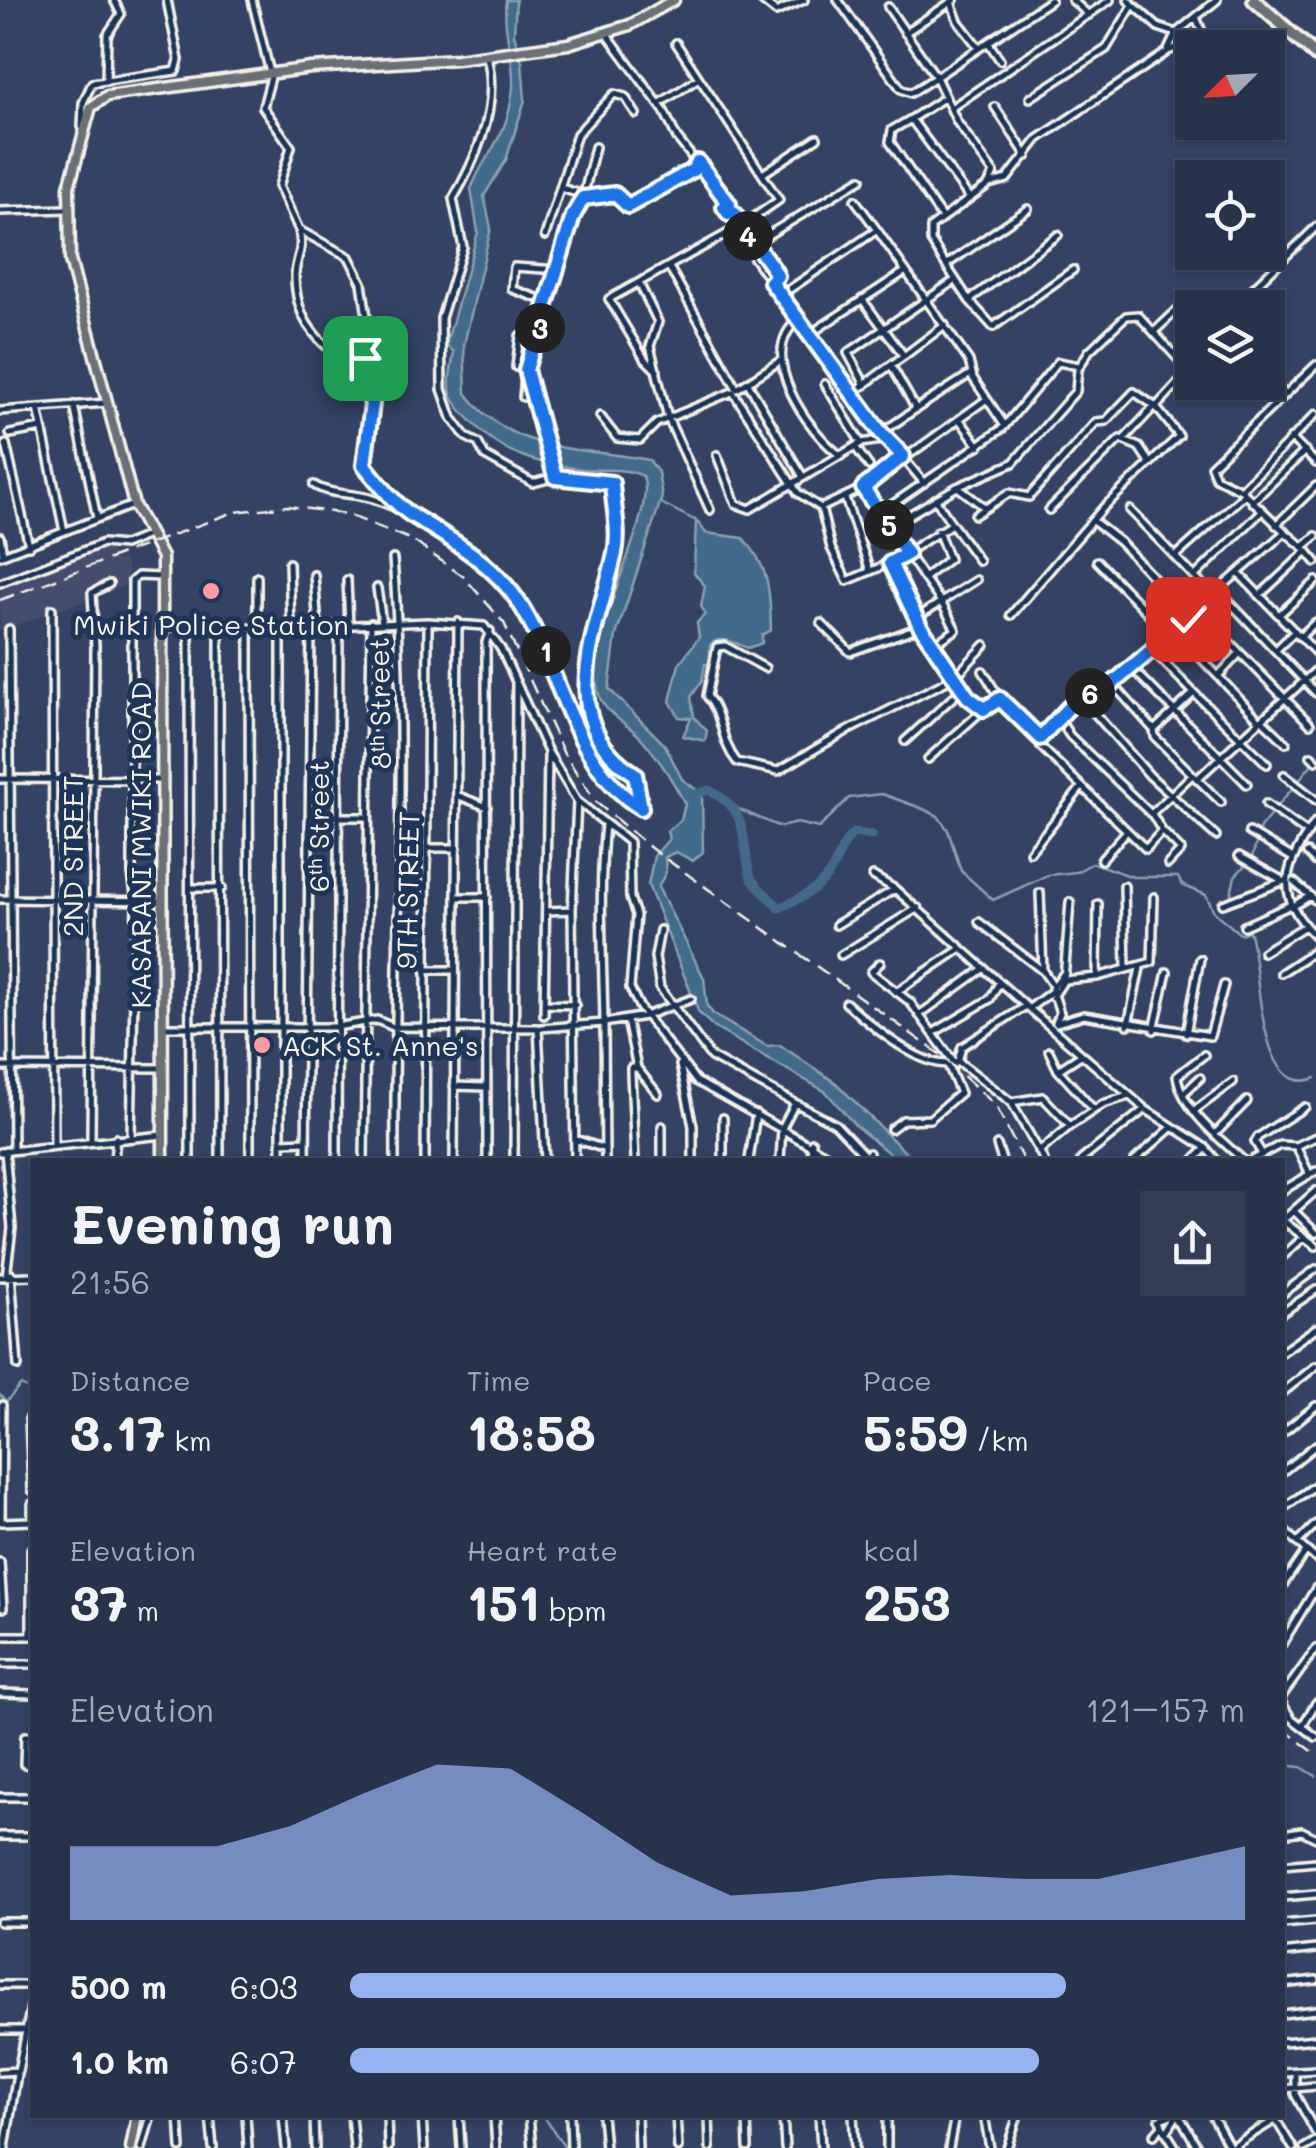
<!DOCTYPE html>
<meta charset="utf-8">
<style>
body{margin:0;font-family:Mali,sans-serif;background:#333e55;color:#f1f3f6;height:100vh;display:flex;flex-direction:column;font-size:38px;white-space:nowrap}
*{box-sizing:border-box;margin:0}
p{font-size:32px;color:#a4aab5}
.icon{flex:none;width:55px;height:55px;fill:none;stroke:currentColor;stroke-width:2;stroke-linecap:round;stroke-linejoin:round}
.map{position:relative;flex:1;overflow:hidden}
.drawer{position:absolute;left:30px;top:1158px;width:1255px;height:960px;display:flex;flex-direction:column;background:#27324b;border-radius:0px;box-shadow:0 2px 8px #0004,0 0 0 2px #434d63}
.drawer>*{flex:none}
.needle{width:65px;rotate:246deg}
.controls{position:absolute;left:1175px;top:30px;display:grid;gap:20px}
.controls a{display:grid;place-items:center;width:110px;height:110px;border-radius:0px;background:#27324b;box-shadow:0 2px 8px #0004,0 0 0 2px #434d63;font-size:50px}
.pin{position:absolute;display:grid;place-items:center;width:85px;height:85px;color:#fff;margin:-42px;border-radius:20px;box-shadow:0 5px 15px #0006}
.km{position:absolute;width:50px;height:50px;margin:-25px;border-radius:50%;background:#222;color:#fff;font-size:28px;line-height:50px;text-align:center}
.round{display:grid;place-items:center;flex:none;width:105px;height:105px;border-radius:0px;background:#333e55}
.overview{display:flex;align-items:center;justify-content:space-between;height:170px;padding:0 40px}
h1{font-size:55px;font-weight:800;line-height:75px}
.metrics{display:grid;grid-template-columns:repeat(3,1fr);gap:15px;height:170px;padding:10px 40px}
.metrics div{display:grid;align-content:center}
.metrics b{font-size:50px;font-weight:800}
.metrics small{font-size:28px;font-weight:400}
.metrics p{font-size:28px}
.chart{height:280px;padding:20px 40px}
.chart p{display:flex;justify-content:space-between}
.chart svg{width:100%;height:180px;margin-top:10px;fill:#95b2f1;opacity:.7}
ul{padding:0 40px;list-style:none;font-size:32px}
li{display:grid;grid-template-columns:160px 120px 1fr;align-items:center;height:75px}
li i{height:25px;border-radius:12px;background:#95b2f1}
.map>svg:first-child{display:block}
</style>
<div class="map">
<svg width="1316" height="2148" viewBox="0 0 1316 2148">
<rect width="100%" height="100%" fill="#344364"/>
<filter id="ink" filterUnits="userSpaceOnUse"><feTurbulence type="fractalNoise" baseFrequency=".01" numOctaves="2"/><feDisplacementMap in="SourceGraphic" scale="20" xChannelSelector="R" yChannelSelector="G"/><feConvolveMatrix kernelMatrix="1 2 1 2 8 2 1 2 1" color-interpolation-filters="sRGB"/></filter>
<g filter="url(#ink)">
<path fill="#444d6d" d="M108 543 116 561 124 558 131 584 0 631V586Z"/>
<path fill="#436b8a" stroke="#8aa1b0" stroke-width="2.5" d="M506 0H516L514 34 522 62 525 100 506 160 484 196 491 228 464 345 466 393C511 455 582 447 649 460L658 472 662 497 616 635 609 689 665 745 682 779 702 794 703 852 693 861 676 852 665 857 666 872 658 887 704 978 707 1006 714 1015 767 1046 780 1045 836 1083 913 1160H897L856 1126 826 1092 715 1028 699 1013 648 885 654 856 669 839 667 831 681 820 685 804C674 783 658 757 642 739 629 724 605 715 599 695 581 635 658 517 643 476 623 467 603 471 581 469 540 464 505 456 475 425 445 394 447 394 454 352L446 345 478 232 471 189C487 148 508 140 513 87 515 58 502 31 506 0Z
M696 520 706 533 743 538C770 566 770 593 771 630L762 635V643L748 648C736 644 722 634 710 645V665L705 664 702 681 691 697 694 717 707 731 705 741 683 736 691 718 679 717 670 701 679 664 699 637 697 623 705 614 701 606 705 586 694 573Z"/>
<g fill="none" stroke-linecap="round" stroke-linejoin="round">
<path stroke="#8aa1b0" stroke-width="2.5" d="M661 503 694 520
M729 805 780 827 797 823 819 828 849 798 882 794 921 808 938 816 948 830 961 871 993 900 1048 875 1076 872 1093 863 1133 877H1178L1182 885 1206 895 1214 912 1240 934 1249 931C1261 959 1255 1102 1316 1078
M1230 898 1235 876 1252 858 1260 828 1315 760
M0 1395 6 1402 21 1385 32 1391
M1282 1765 1301 1767 1316 1776
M543 2115 565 2148"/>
<path stroke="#436b8a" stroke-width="9" d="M692 795 709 790C748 810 742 836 749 871 752 886 770 896 779 908 799 899 821 890 832 869 840 855 841 845 853 833L872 835"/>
<defs>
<path id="minor" d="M252 0 271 77 263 107 291 147 279 186 299 230 349 257 362 283 367 317 362 376 372 404 365 465 412 515
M761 0 776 12 804 0
M838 0 901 89 911 93 936 77 888 7
M1072 0 1089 15
M951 2 958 21 979 48
M905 33 954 0
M1176 33 1217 0
M607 34 664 111 677 138 729 204 724 207 729 214 733 212 775 270 777 276 771 282 881 433 916 409 891 365 904 356 862 299
M988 42 1000 60
M1168 51 1204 37 1196 17
M106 81 107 35 121 14 114 0
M944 98 911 119 969 197
M1030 98 1106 49 1133 5
M659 104 699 78 676 43
M995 107 1027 156
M951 108 1110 0
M911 119 892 130 890 142 942 218
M82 127 83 103 92 83 176 71 179 60 167 0
M764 173 817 138
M989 184 1007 179 1038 139 1167 52 1176 33 1158 27 1128 0
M561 188 584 195
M583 198 615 194 628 206 693 170 697 162
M855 200 877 230
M1028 209 946 265 969 300 1058 235
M0 211 67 209
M299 230C304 252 296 256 295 275 295 316 313 338 344 361
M735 231 771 282
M545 236 577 134 614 94 625 97 636 114
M753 244 861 179
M946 265 931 241V227L988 185 994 173 957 122 936 77 1051 0
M669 267 737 389 780 361
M639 283 658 322 650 346 668 418 710 510
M781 295 877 230 969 361 973 378 1005 426
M969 300 993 327 1073 270
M548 302 512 289 514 267 559 270
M1233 308 1316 227
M798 320C755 355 807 431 841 456
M1156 330 1189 299 1205 308
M810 334 906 271
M904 356 945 325
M516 367 520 336 539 330
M657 371 644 358 609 299 741 226 779 200 699 78
M1268 374 1285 394
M825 384 861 443
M749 385 803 477
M865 385 848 353 954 281
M733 392 798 493 821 508 831 548 847 581 890 563
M853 393 891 365
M523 397 525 378
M74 405 97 518
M38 408 64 531
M916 409 972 373
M0 411 107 403
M600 416 617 438 640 440 657 423 732 392
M960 420 979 446
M10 434 42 428
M1291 438 1316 463
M888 439 924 483
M1124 439 1155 406
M6 444 29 546
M856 448 869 466
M717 455 736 504 750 509 861 443 888 439 881 433
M555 477 526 370 573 216 583 198 595 147
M314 485C329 495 355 493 373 499 426 516 469 548 506 587 565 650 563 761 641 808L635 774C550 720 599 627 615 553 620 532 613 504 612 483L555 477 533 483 485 456 478 443 466 437 452 418 442 389 441 318 463 247 453 199C477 158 501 102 486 54
M959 488 984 507
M1241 490 1316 414
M845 498 870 571
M935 499 952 524 890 563 920 627 968 697 984 709 1000 699 1040 738 1070 706 1112 683 1285 532 1303 547 1316 536
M1252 502 1305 451
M821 508 863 488
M1049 510 1120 439 1139 447 1149 462
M1130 510 1213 596
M880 513 1003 428 1058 362 1079 366
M975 515 1009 493 1029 497 1096 422 1106 421 1134 392 1156 407
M1093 521 1120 542 1190 617
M952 524 979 561
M1276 525 1316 486
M890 526 957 487 1013 463 1076 391 1078 369 1089 351 1126 316 1138 315 1189 371 1156 407 1179 436 1104 507 1011 615
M1285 532 1241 490 1216 478 1211 466 1316 365
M0 537 3 554
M1305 549 1316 562
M0 556 133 505
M1176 556 1244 495
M393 559C409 759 393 960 395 1160
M1097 561 1168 634
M289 563 291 628
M1238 573 1300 637 1316 622
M314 575 318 627
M1195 576 1261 512
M924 578 863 488 987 399
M347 580 349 626
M0 583 103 543 124 545 151 534
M377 588 382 623
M1219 591 1316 693
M1261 594 1307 551
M52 609 54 1145
M1199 611 1310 724
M1280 614 1316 581
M916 618 941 602 924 578 949 559 938 531
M821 623 850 652 920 627
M189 625 190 1160
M219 626 220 1160
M162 627 281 628 428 622 484 626 501 649 548 752 577 801 629 842 630 898 636 915 630 988 640 1008 696 1081 836 1160
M249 628 250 1160
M257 628V577
M281 628V1160
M9 629 13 1150
M1174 630 1218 676
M1301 637 1316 653
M933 645 956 630 941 602 976 580
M1276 650 1295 631
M1238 655 1218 676 1260 721
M1130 666 1247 784
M765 668 725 646 717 647 707 696C724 715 719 740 737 762L778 771 843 733 955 677 985 645
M983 671 1000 699
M1112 683 1154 730 1194 693 1151 649
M1194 693 1267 764
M1082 699 1150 776 1216 836
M1059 719 1070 736 1151 814 1192 775
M1262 720 1286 743
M1154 730 1155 737 1197 779 1316 670
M1040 738 1041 747 1146 849 1162 831 1152 814
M905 741 962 689
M1311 756 1316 761
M928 759 984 709
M1284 775 1316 800
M0 779 162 780
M1197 779 1221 802
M459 796 487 807
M1266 804 1306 832
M309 817H368
M1316 821C1285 864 1272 895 1316 937
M1161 830 1181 850 1168 864
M1249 832 1293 858
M428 848H457
M1030 852 1080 789
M1307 853 1316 862
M1239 856 1280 879
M1101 860 1126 832
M873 876 895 889
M1294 882 1316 901
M1124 886 1126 967
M192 888H222
M1040 893 1043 971 1052 984
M458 897H487
M0 899 162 901
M1223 904 1287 880
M1292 907 1310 896
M546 911 572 910
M979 922 1043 971
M836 925 895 889 1026 1006
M1244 926 1291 905
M660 930 655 957 660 988 711 1057 795 1103 782 1128 780 1160
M1263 952 1305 926
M841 955 918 908
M880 963 871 972 910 1002 955 1064
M425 970H454
M1281 973 1316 950
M1097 977 1098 904
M1064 980 1097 977 1152 962 1154 897
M896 992 960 949
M1053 997 1064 980 1070 902
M846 1003C868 1023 928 1076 958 1061L1011 1102 1044 1160
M544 1004 575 1005
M1030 1008 1051 992
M544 1015 548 755
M919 1015 983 969
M627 1020 637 1068 658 1094
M1056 1022 1060 1013 1052 988 1065 972
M1056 1023 1084 1015 1210 1036 1224 985
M1128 1025 1140 968
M162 1027H336L377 1020 393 1027 538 1028 545 1160
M541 1028 604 1023C603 956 598 890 605 825
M1154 1030 1167 972
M933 1033 990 999 999 983
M1186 1034 1200 959
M1049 1051 1058 1070 1094 1110
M1204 1055 1177 1076C1182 1109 1219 1138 1243 1160
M958 1061 962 1047 1026 1006 1145 1109 1206 1148 1216 1160
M680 1065 693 1126V1160
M0 1067 163 1068
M1058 1070 1081 1055
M454 1086 486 1087
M1184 1093 1200 1078
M1011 1102 1043 1097 1070 1126 1103 1104 1128 1096
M795 1103 835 1124 866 1157
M1194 1111 1233 1082
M662 1126V1160
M891 1129 903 1120 930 1119 960 1093 948 1065
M1215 1134 1247 1101
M131 1137 136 902 132 874V581L138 576 162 577
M575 1139 605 1149
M91 1140 95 646 92 593 109 584
M281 1142 306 1141
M997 1145 1002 1160
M1296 1146 1316 1137
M5 1151 12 1228 6 1277
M0 1152 163 1135
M1039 1152 1070 1126
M1262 1154 1255 1142 1258 1137 1305 1107
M114 1160 116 1138
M306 1160 311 626
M337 1160 339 626
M364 1160 371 623
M425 1160 428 622
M454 1160 458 622
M487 1160 486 642 490 631
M514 1160 516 683
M575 1160 572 910 577 801
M605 1160 604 1023 645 1016 691 999
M635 1160 631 1074V1068H637
M723 1160V1118
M749 1160 756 1114
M811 1160 812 1142
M862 1160 869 1153
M1081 1160 1145 1109
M1135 1160 1170 1129
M1194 1160 1206 1148
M1252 1160 1280 1145 1296 1146 1309 1173
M1282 1191 1316 1171
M1294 1211 1316 1233
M1282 1220 1316 1246
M1283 1220 1316 1191
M1282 1257 1304 1237
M11 1274 18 1366
M0 1277 32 1276
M1282 1294 1316 1269
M1282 1313 1316 1290
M1282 1352 1316 1328
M1282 1393 1316 1366
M29 1419 32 1490
M1282 1433 1316 1406
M1282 1472 1316 1445
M1282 1509 1316 1485
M32 1521V1504
M1 1522 2 1405
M1 1522 32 1521
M1282 1529 1316 1559
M1297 1543 1316 1524
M0 1562 3 1608
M1282 1586 1306 1551
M0 1636H32
M31 1636V1549
M1282 1644 1316 1588
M0 1664H32
M0 1693 32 1694
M1282 1696 1316 1649
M1282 1703 1291 1718 1316 1737
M1302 1726 1316 1703
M32 1736H25L24 1764 32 1766
M0 1797H32
M1282 1834 1302 1831 1316 1838
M0 1836H32
M1282 1865 1316 1862
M1282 1897 1316 1894
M0 1922H32
M1282 1924 1316 1921
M1282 1953 1316 1949
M1282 1984 1316 1980
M0 1985H32
M1282 2014 1316 2010
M0 2030H27
M1282 2042 1316 2039
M0 2072 18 2071 32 2001
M1282 2072 1316 2070
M1295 2072V2094L1316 2133
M1282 2089 1316 2086
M179 2115 181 2148
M210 2115 213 2148
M246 2115 248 2148
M283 2115 286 2148
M314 2115 315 2148
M351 2115 354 2148
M387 2115 388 2148
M422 2115 424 2148
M459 2115 461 2148
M494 2115 496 2148
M529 2115 532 2148
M570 2115 571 2148
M602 2115 605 2148
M637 2115 638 2148
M676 2115 678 2148
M709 2115 710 2148
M747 2115 748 2148
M783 2115 785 2148
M819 2115 821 2148
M853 2115 855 2148
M887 2115V2148
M984 2115 990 2148
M1179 2115 1198 2148
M1212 2115 1230 2148
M1273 2115 1293 2148
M1162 2126 1176 2148
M1168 2130 1177 2115
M1154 2135 1162 2126 1160 2119 1171 2115
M5 2148 17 2074
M142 2148 151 2115
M949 2148 955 2115
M1007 2148 1018 2115
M1230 2148 1275 2120
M1304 2148 1316 2141"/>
<path id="major" d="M163 1160 162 557 134 505 70 260 69 187 91 107 107 96 311 68 457 59 568 44 630 25 674 0
M131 2148 137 2115"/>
<path id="highway" d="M1254 0 1316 55"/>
</defs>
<use href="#minor" stroke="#f4f1e8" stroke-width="12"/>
<use href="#major" stroke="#f4f1e8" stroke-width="15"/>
<use href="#highway" stroke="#f4f1e8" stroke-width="18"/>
<use href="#minor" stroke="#1d3557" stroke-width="5"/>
<use href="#major" stroke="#6b6f75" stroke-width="8"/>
<use href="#highway" stroke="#6b6f75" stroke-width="10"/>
<path stroke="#f4f1e8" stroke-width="2.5" stroke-dasharray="15 8" stroke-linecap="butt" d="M0 600 234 512 288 506 346 514 412 540 464 577 504 623 564 754 597 803 652 849 941 1055 996 1106 1023 1160
M1282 1728 1316 1754"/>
</g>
</g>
<g fill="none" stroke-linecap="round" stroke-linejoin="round" filter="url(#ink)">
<defs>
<path id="route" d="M365 358 362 376 372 404 364 465C380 484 396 507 418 519 454 541 493 564 518 601 560 664 571 766 641 808L635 774C550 721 599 627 615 553 620 532 613 505 612 483L555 477 526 370 573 216 583 198 615 194 628 206 693 170 698 162 729 204 724 207 729 214 733 212 774 270 777 276 771 282 881 433 903 456 863 488 907 554 890 563 920 626 968 697 984 709 1000 699 1040 738 1070 706 1112 684 1188 619"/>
</defs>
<use href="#route" stroke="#fff" stroke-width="20"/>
<use href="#route" stroke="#1a73e8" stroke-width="12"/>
</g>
<g fill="#ff9aa2" stroke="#1d3557" stroke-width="4">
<circle cx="211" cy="591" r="10"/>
<circle cx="262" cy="1045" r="10"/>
</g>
<g text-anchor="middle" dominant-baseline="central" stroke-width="10" stroke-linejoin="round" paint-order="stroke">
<g font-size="28" fill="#f4f1e8" stroke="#1d3557">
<text x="211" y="624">Mwiki Police Station</text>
<text x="282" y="1045" text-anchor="start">ACK St. Anne's</text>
</g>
<g font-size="28" fill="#f4f1e8" stroke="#1d3557">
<text transform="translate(379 703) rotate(-91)">8ᵗʰ Street</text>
<text transform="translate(318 826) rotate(-90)">6ᵗʰ Street</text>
<text transform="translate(140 845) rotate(-90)">KASARANI MWIKI ROAD</text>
<text transform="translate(72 856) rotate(-90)">2ND STREET</text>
<text transform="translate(407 890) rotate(-89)">9TH STREET</text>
</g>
</g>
</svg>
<div class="controls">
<a><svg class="needle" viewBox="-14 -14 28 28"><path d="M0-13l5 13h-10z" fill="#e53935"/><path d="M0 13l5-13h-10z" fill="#a4aab5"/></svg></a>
<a><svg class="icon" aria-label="locate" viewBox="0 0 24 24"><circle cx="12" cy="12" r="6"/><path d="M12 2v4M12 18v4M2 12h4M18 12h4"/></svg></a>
<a><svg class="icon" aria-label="layers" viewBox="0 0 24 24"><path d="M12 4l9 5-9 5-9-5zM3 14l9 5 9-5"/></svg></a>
</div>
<div class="pin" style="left:365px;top:358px;background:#1e9e55"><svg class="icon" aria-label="arrive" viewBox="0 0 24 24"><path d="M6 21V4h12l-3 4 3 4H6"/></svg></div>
<div class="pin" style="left:1188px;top:619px;background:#d93025"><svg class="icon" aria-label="check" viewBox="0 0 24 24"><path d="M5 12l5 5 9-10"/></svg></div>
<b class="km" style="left:546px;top:651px">1</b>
<b class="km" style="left:540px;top:328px">3</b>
<b class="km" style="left:748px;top:236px">4</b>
<b class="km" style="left:889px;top:525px">5</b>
<b class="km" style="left:1090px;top:693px">6</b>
<section class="drawer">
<div class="overview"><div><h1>Evening run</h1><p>21:56</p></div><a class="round"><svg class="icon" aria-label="share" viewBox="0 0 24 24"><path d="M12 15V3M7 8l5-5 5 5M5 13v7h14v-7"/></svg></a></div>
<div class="metrics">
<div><p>Distance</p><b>3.17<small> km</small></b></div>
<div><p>Time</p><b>18:58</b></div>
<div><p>Pace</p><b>5:59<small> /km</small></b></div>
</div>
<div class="metrics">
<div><p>Elevation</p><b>37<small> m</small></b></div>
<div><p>Heart rate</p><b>151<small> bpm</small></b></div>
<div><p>kcal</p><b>253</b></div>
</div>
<div class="chart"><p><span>Elevation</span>121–157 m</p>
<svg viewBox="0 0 160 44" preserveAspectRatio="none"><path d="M0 44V26L10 26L20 26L30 21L40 13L50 6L60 7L70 18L80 30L90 38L100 37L110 34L120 33L130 34L140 34L150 30L160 26V44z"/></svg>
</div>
<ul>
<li><b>500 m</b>6:03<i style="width:80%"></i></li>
<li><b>1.0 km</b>6:07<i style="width:77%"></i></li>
</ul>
</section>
</div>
